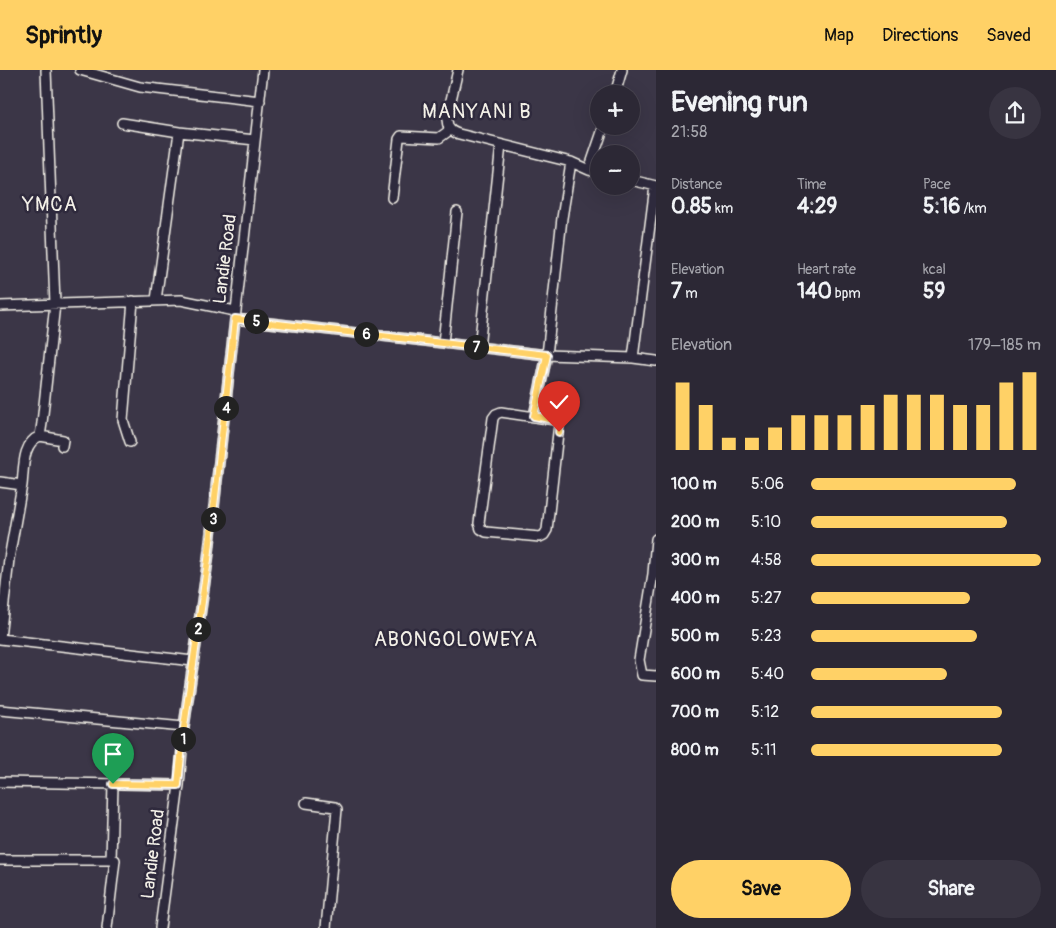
<!DOCTYPE html>
<meta charset="utf-8">
<style>
body{margin:0;font-family:Pangolin,sans-serif;background:#383441;color:#f1f3f6;height:100vh;display:flex;flex-direction:column;font-size:19px;white-space:nowrap}
*{box-sizing:border-box;margin:0}
p{font-size:16px;color:#a6a6ad}
.icon{flex:none;width:28px;height:28px;fill:none;stroke:currentColor;stroke-width:2;stroke-linecap:round;stroke-linejoin:round}
.map{position:relative;flex:1;overflow:hidden}
.drawer{display:flex;flex-direction:column;background:#2c2835;width:400px}
.drawer>*{flex:none}
.controls{position:absolute;left:590px;top:15px;display:grid;gap:10px}
.controls a{display:grid;place-items:center;width:50px;height:50px;border-radius:50%;background:#2c2835;box-shadow:0 5px 20px #0002,0 0 0 1px #484450;font-size:25px}
.pin{position:absolute;display:grid;place-items:center;width:42px;height:42px;color:#fff;margin:-51px -21px;border-radius:50% 50% 50% 0;rotate:-45deg;box-shadow:0 0 5px #0007}
.pin .icon{rotate:45deg}
.km{position:absolute;width:25px;height:25px;margin:-12px;border-radius:50%;background:#222;color:#fff;font-size:14px;line-height:25px;text-align:center}
.round{display:grid;place-items:center;flex:none;width:52px;height:52px;border-radius:26px;background:#383441}
.summary{display:flex;align-items:center;justify-content:space-between;height:85px;padding:0 15px}
h1{font-size:28px;font-weight:700;line-height:38px}
.stats{display:grid;grid-template-columns:repeat(3,1fr);gap:8px;height:85px;padding:5px 15px}
.stats div{display:grid;align-content:center}
.stats b{font-size:21px;font-weight:700}
.stats small{font-size:14px;font-weight:400}
.stats p{font-size:14px}
.chart{height:140px;padding:10px 15px}
.chart p{display:flex;justify-content:space-between}
.chart svg{width:100%;height:90px;margin-top:5px;stroke:#ffd166;stroke-width:6}
.cta{display:flex;gap:10px;margin-top:auto;padding:10px 15px}
.cta a{flex:1;height:58px;border-radius:30px;background:#ffd166;color:#111;font-size:20px;font-weight:700;line-height:58px;text-align:center}
.cta a+a{background:#383441;color:#f1f3f6}
ul{padding:0 15px;list-style:none;font-size:16px}
li{display:grid;grid-template-columns:80px 60px 1fr;align-items:center;height:38px}
li i{height:12px;border-radius:6px;background:#ffd166}
header{display:flex;align-items:center;gap:30px;box-sizing:border-box;height:70px;padding:0 25px;background:#ffd166;color:#111}
header strong{font-size:24px}
nav{display:flex;gap:28px;margin-inline-start:auto;font-size:18px}
main{display:flex;flex:1;min-height:0}
.map>svg:first-child{display:block}
</style>
<header>
<strong>Sprintly</strong>
<nav><a>Map</a><a>Directions</a><a>Saved</a></nav>
</header>
<main>
<div class="map">
<svg width="656" height="858" viewBox="0 0 656 858">
<rect width="100%" height="100%" fill="#3b3647"/>
<filter id="ink" filterUnits="userSpaceOnUse"><feTurbulence type="fractalNoise" baseFrequency=".02" numOctaves="2"/><feDisplacementMap in="SourceGraphic" scale="10" xChannelSelector="R" yChannelSelector="G"/><feConvolveMatrix kernelMatrix="1 2 1 2 8 2 1 2 1" color-interpolation-filters="sRGB"/></filter>
<g filter="url(#ink)">
<g fill="none" stroke-linecap="round" stroke-linejoin="round">
<defs>
<path id="minor" d="M80 0 140 17 260 31
M458 0 447 47C447 57 449 61 459 64L571 92 589 100 599 102
M615 24 622 0
M122 53 179 62
M589 100 604 56
M631 110 656 116
M392 128 399 69 401 66 439 68 450 60
M156 230 179 62 255 70
M0 236 181 230 235 241
M235 249 547 285 633 288 656 291
M443 273 457 142
M479 278 501 75
M633 288 655 116
M501 342 555 350 559 354 547 460 544 465 540 467 486 462 481 459 479 453 493 348 496 344Z
M534 346 547 285 562 148 571 92
M40 366 63 370 62 376
M130 372 123 350 133 231
M0 412 22 415C24 398 22 373 40 366L42 353 55 234 46 0
M656 469 653 504 639 590 642 605 656 606
M0 568 9 489 22 415
M0 569 193 591
M0 640 184 657
M0 712 179 715
M306 733 335 737 337 739 326 858
M0 790H111L113 714
M107 858 115 790H111
M160 858 179 715 184 657 208 490 263 0"/>
</defs>
<use href="#minor" stroke="#f4f1e8" stroke-width="12"/>
<use href="#minor" stroke="#2f2a3d" stroke-width="9"/>
</g>
</g>
<g fill="none" stroke-linecap="round" stroke-linejoin="round" filter="url(#ink)">
<defs>
<path id="route" d="M113 714 178 715 184 657 208 490 235 249 547 285 534 346 554 350 559 354V362"/>
</defs>
<use href="#route" stroke="#fff" stroke-width="10"/>
<use href="#route" stroke="#ffd166" stroke-width="6"/>
</g>
<g text-anchor="middle" dominant-baseline="central" stroke-width="5" stroke-linejoin="round" paint-order="stroke">
<g font-size="18" fill="#f4f1e8" stroke="#2f2a3d">
<text transform="translate(225 189) rotate(-83)">Landie Road</text>
<text transform="translate(153 784) rotate(-83)">Landie Road</text>
</g>
<g font-size="20" letter-spacing="1" fill="#f4f1e8" stroke="#2f2a3d">
<text x="477" y="41">MANYANI B</text>
<text x="50" y="134">YMCA</text>
<text x="456" y="569">ABONGOLOWEYA</text>
</g>
</g>
</svg>
<div class="controls">
<a>+</a>
<a>−</a>
</div>
<div class="pin" style="left:113px;top:714px;background:#1e9e55"><svg class="icon" aria-label="arrive" viewBox="0 0 24 24"><path d="M6 21V4h12l-3 4 3 4H6"/></svg></div>
<div class="pin" style="left:559px;top:362px;background:#d93025"><svg class="icon" aria-label="check" viewBox="0 0 24 24"><path d="M5 12l5 5 9-10"/></svg></div>
<b class="km" style="left:183px;top:669px">1</b>
<b class="km" style="left:198px;top:559px">2</b>
<b class="km" style="left:213px;top:449px">3</b>
<b class="km" style="left:226px;top:338px">4</b>
<b class="km" style="left:256px;top:251px">5</b>
<b class="km" style="left:366px;top:264px">6</b>
<b class="km" style="left:476px;top:277px">7</b>
</div>
<section class="drawer">
<div class="summary"><div><h1>Evening run</h1><p>21:58</p></div><a class="round"><svg class="icon" aria-label="share" viewBox="0 0 24 24"><path d="M12 15V3M7 8l5-5 5 5M5 13v7h14v-7"/></svg></a></div>
<div class="stats">
<div><p>Distance</p><b>0.85<small> km</small></b></div>
<div><p>Time</p><b>4:29</b></div>
<div><p>Pace</p><b>5:16<small> /km</small></b></div>
</div>
<div class="stats">
<div><p>Elevation</p><b>7<small> m</small></b></div>
<div><p>Heart rate</p><b>140<small> bpm</small></b></div>
<div><p>kcal</p><b>59</b></div>
</div>
<div class="chart"><p><span>Elevation</span>179–185 m</p>
<svg viewBox="0 0 160 44" preserveAspectRatio="none"><path d="M5 44V11M15 44V22M25 44V38M35 44V38M45 44V33M55 44V27M65 44V27M75 44V27M85 44V22M95 44V17M105 44V17M115 44V17M125 44V22M135 44V22M145 44V11M155 44V6"/></svg>
</div>
<ul>
<li><b>100 m</b>5:06<i style="width:89%"></i></li>
<li><b>200 m</b>5:10<i style="width:85%"></i></li>
<li><b>300 m</b>4:58<i style="width:100%"></i></li>
<li><b>400 m</b>5:27<i style="width:69%"></i></li>
<li><b>500 m</b>5:23<i style="width:72%"></i></li>
<li><b>600 m</b>5:40<i style="width:59%"></i></li>
<li><b>700 m</b>5:12<i style="width:83%"></i></li>
<li><b>800 m</b>5:11<i style="width:83%"></i></li>
</ul>
<div class="cta"><a>Save</a><a>Share</a></div>
</section>
</main>
